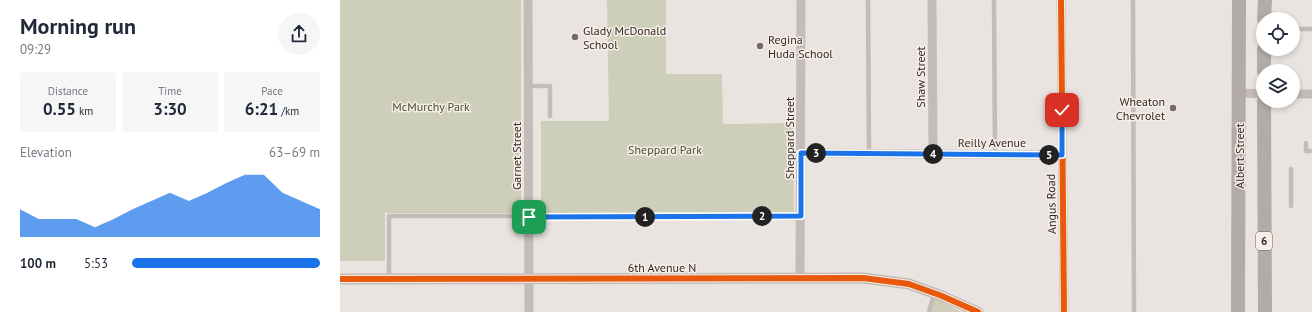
<!DOCTYPE html>
<meta charset="utf-8">
<style>
body{margin:0;font-family:"PT Sans",sans-serif;background:#f6f6f7;color:#1f2937;height:100vh;display:flex;flex-direction:column;font-size:15px;white-space:nowrap}
*{box-sizing:border-box;margin:0}
p{font-size:13px;color:#747a83}
.icon{flex:none;width:22px;height:22px;fill:none;stroke:currentColor;stroke-width:2;stroke-linecap:round;stroke-linejoin:round}
.map{position:relative;flex:1;overflow:hidden}
.panel{display:flex;flex-direction:column;background:#fff;width:340px}
.panel>*{flex:none}
.buttons{position:absolute;left:916px;top:12px;display:grid;gap:8px}
.buttons a{display:grid;place-items:center;width:44px;height:44px;border-radius:50%;background:#fff;box-shadow:0 2px 6px #0003;font-size:20px}
.pin{position:absolute;display:grid;place-items:center;width:34px;height:34px;color:#fff;margin:-17px;border-radius:8px;box-shadow:0 2px 6px #0006}
.km{position:absolute;width:20px;height:20px;margin:-10px;border-radius:50%;background:#222;color:#fff;font-size:11px;line-height:20px;text-align:center}
.round{display:grid;place-items:center;flex:none;width:42px;height:42px;border-radius:21px;background:#f6f6f7}
.summary{display:flex;align-items:center;justify-content:space-between;height:68px;padding:0 20px}
h1{font-size:22px;font-weight:600;line-height:30px}
.metrics{display:grid;grid-template-columns:repeat(3,1fr);gap:6px;height:68px;padding:4px 20px}
.metrics div{display:grid;align-content:center;border-radius:4px;background:#f6f6f7;text-align:center}
.metrics b{font-size:17px;font-weight:600}
.metrics small{font-size:11px;font-weight:400}
.metrics p{font-size:11px}
.chart{height:112px;padding:8px 20px}
.chart p{display:flex;justify-content:space-between}
.chart svg{width:100%;height:72px;margin-top:4px;fill:#1a73e8;opacity:.7}
ul{padding:0 20px;list-style:none;font-size:13px}
li{display:grid;grid-template-columns:64px 48px 1fr;align-items:center;height:30px}
li i{height:10px;border-radius:5px;background:#1a73e8}
main{display:flex;flex:1;min-height:0}
.map>svg:first-child{display:block}
</style>
<main>
<section class="panel">
<div class="summary"><div><h1>Morning run</h1><p>09:29</p></div><a class="round"><svg class="icon" aria-label="share" viewBox="0 0 24 24"><path d="M12 15V3M7 8l5-5 5 5M5 13v7h14v-7"/></svg></a></div>
<div class="metrics">
<div><p>Distance</p><b>0.55<small> km</small></b></div>
<div><p>Time</p><b>3:30</b></div>
<div><p>Pace</p><b>6:21<small> /km</small></b></div>
</div>
<div class="chart"><p><span>Elevation</span>63–69 m</p>
<svg viewBox="0 0 160 44" preserveAspectRatio="none"><path d="M0 44V27L10 33L20 33L30 33L40 38L50 33L60 27L70 22L80 17L90 22L100 17L110 11L120 6L130 6L140 17L150 22L160 27V44z"/></svg>
</div>
<ul>
<li><b>100 m</b>5:53<i style="width:100%"></i></li>
</ul>
</section>
<div class="map">
<svg width="972" height="312" viewBox="0 0 972 312">
<rect width="100%" height="100%" fill="#eae4e0"/>
<path fill="#cdcfbb" d="M0 0H181V213H45V261H0Z
M267 0H326V74H382L383 124 453 123 454 212 201 213V121H269Z
M593 297 621 312H589Z"/>
<g fill="none" stroke-linecap="round" stroke-linejoin="round">
<path stroke="#c3bcb9" stroke-width="4.5" d="M528 0 529 153
M654 0 655 154
M793 0 794 312
M955 29H972
M188 86H210V116
M966 143V151H970
M951 206V169
M49 279V216H460
M589 312 594 294"/>
<path stroke="#c3bcb9" stroke-width="9" d="M188 0 189 312
M592 0 593 154
M721 0 724 312
M900 93 923 94
M953 94H972
M461 153 722 155
M460 277 461 0"/>
<path stroke="#c3bcb9" stroke-width="11" d="M0 279 523 278 569 284 602 296 638 312"/>
<path stroke="#b2aba8" stroke-width="14" d="M924 19 925 0
M924 71V49
M924 101 925 312
M898 312 899 0"/>
<defs>
<path id="cycleway" d="M721 0 724 312
M0 279 523 278 569 284 602 296 638 312"/>
</defs>
<use href="#cycleway" stroke="#f7eee7" stroke-width="8"/>
<use href="#cycleway" stroke="#e8590c" stroke-width="6"/>
</g>
<g fill="none" stroke-linecap="round" stroke-linejoin="round">
<defs>
<path id="route" d="M189 217 461 216V153L722 155V110"/>
</defs>
<use href="#route" stroke="#fff" stroke-width="8"/>
<use href="#route" stroke="#1a73e8" stroke-width="5"/>
</g>
<g fill="#746b68" stroke="#f7eee7" stroke-width="1.5">
<circle cx="235" cy="37" r="4"/>
<circle cx="420" cy="46" r="4"/>
<circle cx="833" cy="108" r="4"/>
</g>
<g text-anchor="middle" dominant-baseline="central" stroke-width="3" stroke-linejoin="round" paint-order="stroke">
<rect fill="#f7eee7" stroke="#6e6561" stroke-width="1" x="916" y="232" width="16" height="18" rx="3"/>
<g font-size="11" font-weight="bold" fill="#342a28">
<text x="924" y="241">6</text>
</g>
<g font-size="12" fill="#342a28" stroke="#f7eee7" text-anchor="start">
<text x="243" y="30">Glady McDonald<tspan x="243" dy="14">School</tspan></text>
<text x="428" y="39">Regina<tspan x="428" dy="14">Huda School</tspan></text>
<text x="825" y="101" text-anchor="end">Wheaton<tspan x="825" dy="14">Chevrolet</tspan></text>
</g>
<g font-size="12" fill="#342a28" stroke="#f7eee7">
<text transform="translate(580 77) rotate(-90)">Shaw Street</text>
<text transform="translate(449 138) rotate(-90)">Sheppard Street</text>
<text x="652" y="142">Reilly Avenue</text>
<text transform="translate(176 156) rotate(-90)">Garnet Street</text>
<text transform="translate(899 156) rotate(-90)">Albert Street</text>
<text transform="translate(711 204) rotate(-91)">Angus Road</text>
<text x="322" y="267">6th Avenue N</text>
</g>
<g font-size="12" fill="#47502e" stroke="#f7eee7">
<text x="91" y="106">McMurchy Park</text>
<text x="325" y="149">Sheppard Park</text>
</g>
</g>
</svg>
<div class="buttons">
<a><svg class="icon" aria-label="locate" viewBox="0 0 24 24"><circle cx="12" cy="12" r="6"/><path d="M12 2v4M12 18v4M2 12h4M18 12h4"/></svg></a>
<a><svg class="icon" aria-label="layers" viewBox="0 0 24 24"><path d="M12 4l9 5-9 5-9-5zM3 14l9 5 9-5"/></svg></a>
</div>
<div class="pin" style="left:189px;top:217px;background:#1e9e55"><svg class="icon" aria-label="arrive" viewBox="0 0 24 24"><path d="M6 21V4h12l-3 4 3 4H6"/></svg></div>
<div class="pin" style="left:722px;top:110px;background:#d93025"><svg class="icon" aria-label="check" viewBox="0 0 24 24"><path d="M5 12l5 5 9-10"/></svg></div>
<b class="km" style="left:305px;top:217px">1</b>
<b class="km" style="left:422px;top:216px">2</b>
<b class="km" style="left:476px;top:153px">3</b>
<b class="km" style="left:593px;top:154px">4</b>
<b class="km" style="left:709px;top:155px">5</b>
</div>
</main>
